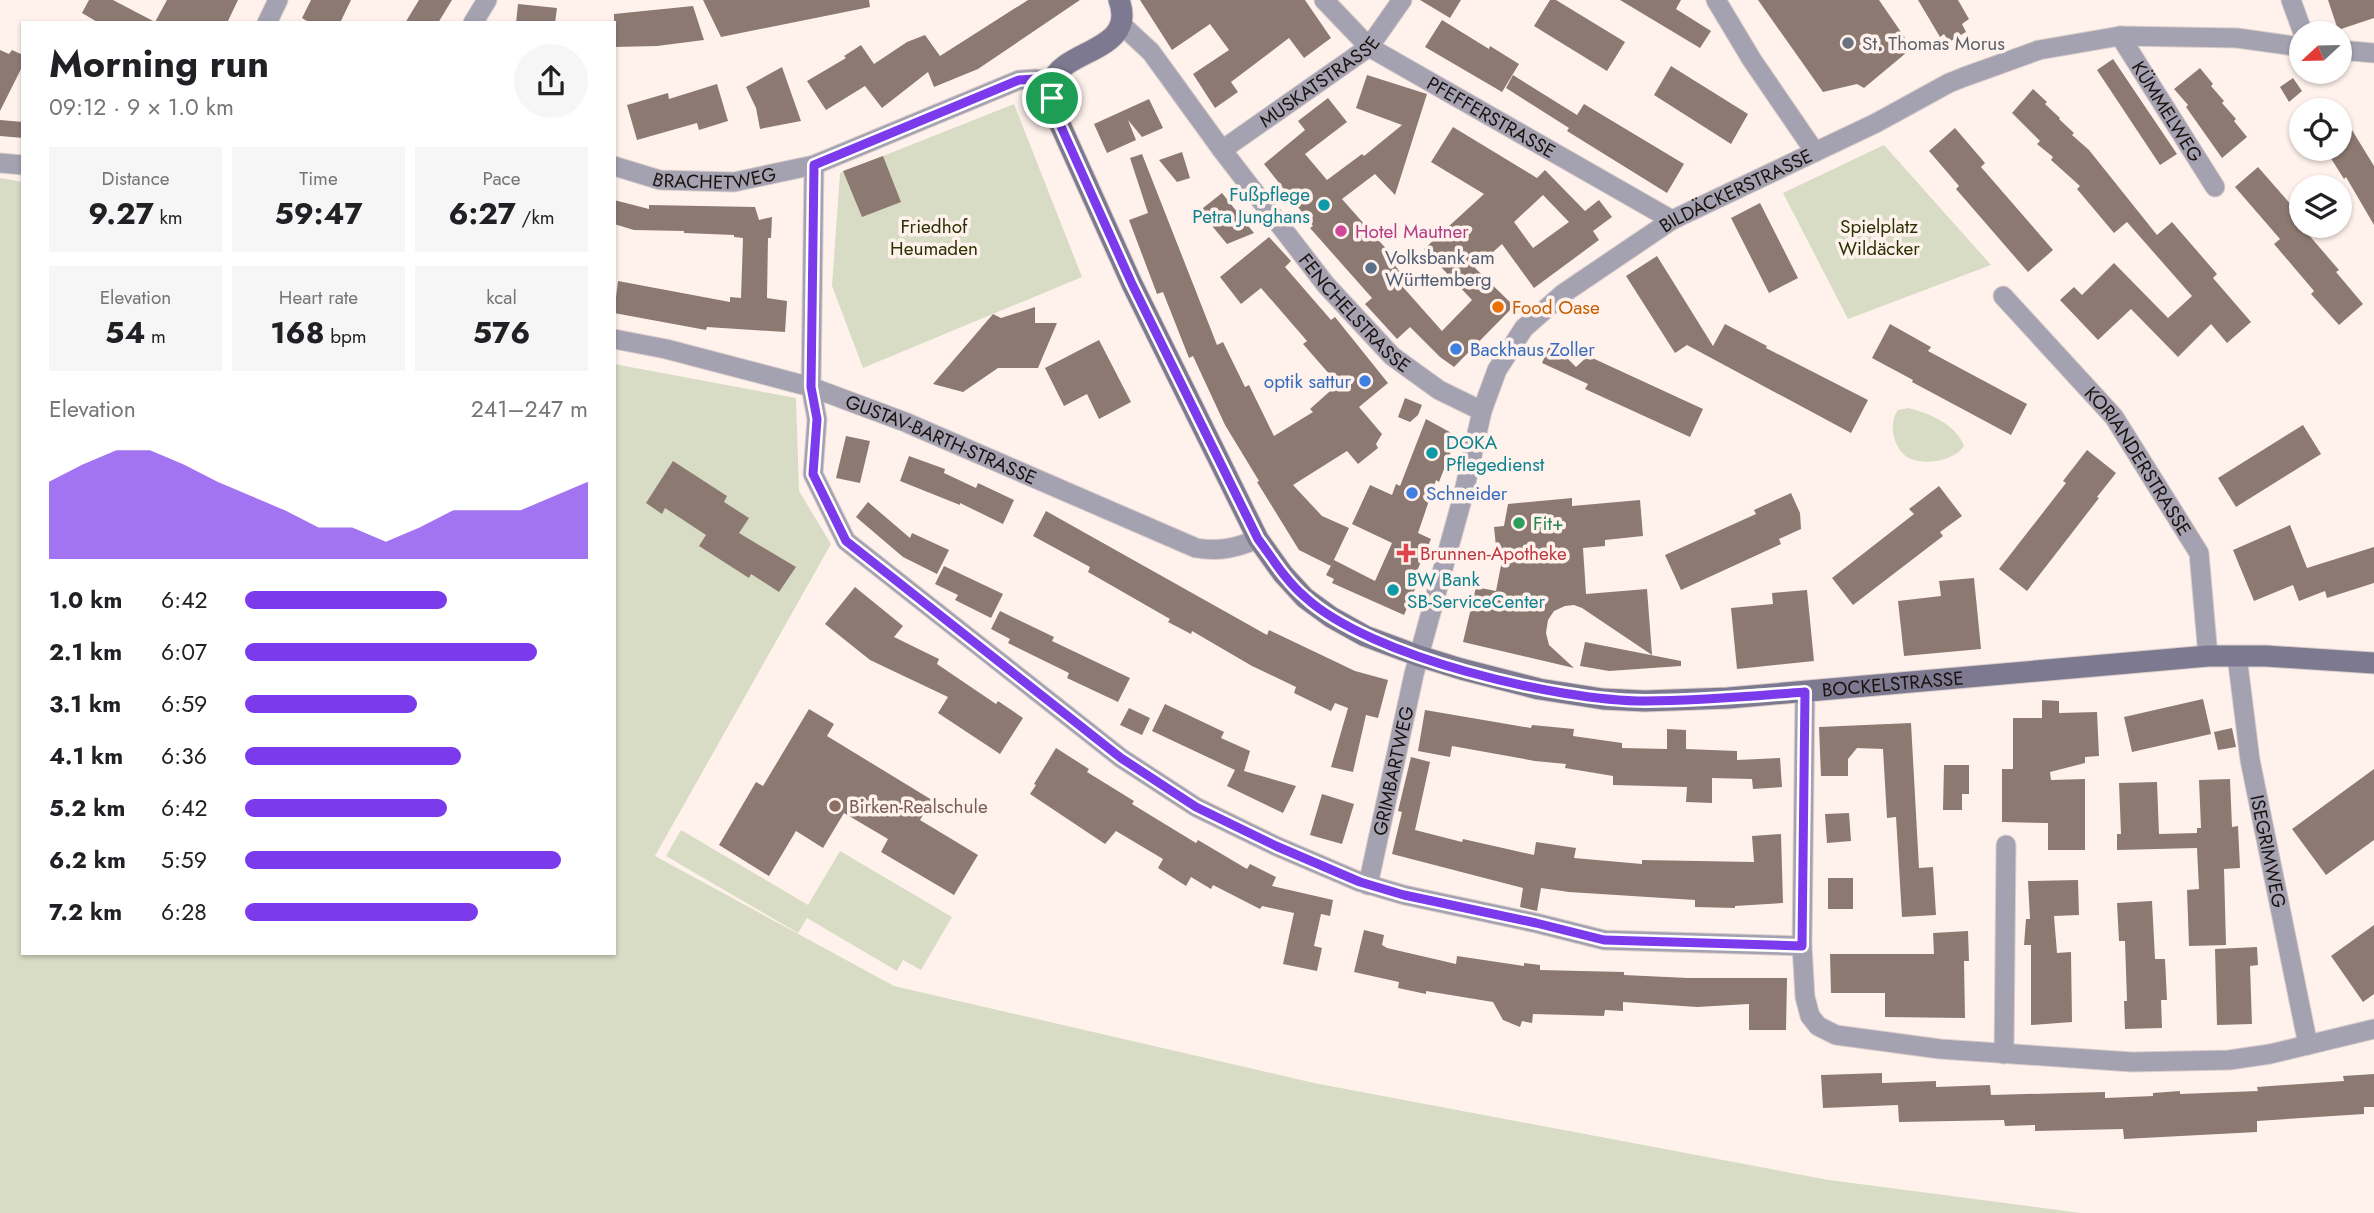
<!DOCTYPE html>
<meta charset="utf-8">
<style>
body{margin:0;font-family:Jost,sans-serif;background:#f6f6f6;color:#202124;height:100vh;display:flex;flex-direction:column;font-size:26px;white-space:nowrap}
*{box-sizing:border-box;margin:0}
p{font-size:23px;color:#757577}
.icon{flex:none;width:38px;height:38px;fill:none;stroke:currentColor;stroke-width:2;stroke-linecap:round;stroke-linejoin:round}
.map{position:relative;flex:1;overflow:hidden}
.details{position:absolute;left:21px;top:21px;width:595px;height:934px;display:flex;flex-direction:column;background:#fff;border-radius:0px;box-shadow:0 2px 5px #0004}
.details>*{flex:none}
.needle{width:46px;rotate:248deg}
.controls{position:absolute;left:2289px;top:21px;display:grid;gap:14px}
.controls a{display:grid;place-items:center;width:63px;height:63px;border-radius:50%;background:#fff;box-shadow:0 2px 5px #0004;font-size:35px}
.pin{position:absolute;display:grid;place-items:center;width:60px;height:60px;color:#fff;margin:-30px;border:4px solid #fff;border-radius:50%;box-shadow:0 2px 7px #0007}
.round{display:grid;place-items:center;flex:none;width:74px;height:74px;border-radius:37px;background:#f6f6f6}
.headline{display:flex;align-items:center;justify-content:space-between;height:119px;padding:0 28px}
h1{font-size:38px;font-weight:700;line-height:52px}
.figures{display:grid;grid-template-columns:repeat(3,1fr);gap:10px;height:119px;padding:7px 28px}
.figures div{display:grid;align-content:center;border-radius:0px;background:#f6f6f6;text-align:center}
.figures b{font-size:30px;font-weight:700}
.figures small{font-size:19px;font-weight:400}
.figures p{font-size:19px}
.chart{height:196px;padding:14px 28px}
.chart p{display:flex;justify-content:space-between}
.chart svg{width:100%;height:126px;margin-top:7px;fill:#7c3aed;opacity:.7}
ul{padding:0 28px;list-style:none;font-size:23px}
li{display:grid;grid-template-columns:112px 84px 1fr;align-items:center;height:52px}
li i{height:18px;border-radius:9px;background:#7c3aed}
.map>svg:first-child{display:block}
</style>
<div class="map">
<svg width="2374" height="1213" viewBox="0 0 2374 1213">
<rect width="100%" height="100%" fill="#fff2ed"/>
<path fill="#d8dcc4" d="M1014 104 1082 277 863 368 832 286 840 173Z
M1884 145 1991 265 1848 319 1783 193Z
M0 178 23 182V954H614V364L796 398 799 491 831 544 655 856 894 986 1314 1083 1829 1180 2081 1213H0Z
M1908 408C1929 413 1956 424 1964 446 1954 461 1927 465 1911 459 1894 452 1887 424 1898 410Z
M681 830 808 905 840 851 952 917 921 970 903 960 897 971 807 918 798 933 666 856Z"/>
<path fill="#8c7a72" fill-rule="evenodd" d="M89 0H113L155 22 167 0H238L227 23H99L82 13Z
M311 0H351L340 23H310L302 18Z
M419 0H452L438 23H405Z
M703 0H869L870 7 721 37Z
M1028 0H1080L978 69 934 87 928 72 882 108 865 86 826 110 807 81 846 58 844 56 861 45 874 64 907 42 925 35 940 56Z
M1140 0H1305L1331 38 1304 58 1289 38 1231 82 1238 92 1215 108 1193 74 1229 50 1210 24 1172 50Z
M1420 0H1461L1450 18Z
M1550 0H1556L1625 42 1607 71 1534 26Z
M1620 0H1681L1676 9 1711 31 1700 48Z
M1758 0H1879L1912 48 1864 88 1857 84 1823 92Z
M1918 0H1958L1969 19 1962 24 1966 32 1949 42 1944 34 1940 37Z
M2328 0H2374V18L2338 30Z
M518 4 557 8 555 23H516Z
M693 6 704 40 657 46 614 47V14Z
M1442 20 1489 49 1490 46 1519 64 1502 92 1425 47Z
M0 50 9 54 12 50 23 55V65L0 111Z
M2113 59 2177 154 2160 165 2097 70Z
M1671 66 1748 114 1731 144 1654 95Z
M782 67 801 121 760 129 756 108 746 87Z
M2200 68 2213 84 2211 86 2224 101 2222 103 2236 119 2234 121 2247 137 2222 158 2186 107 2188 105 2174 89Z
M1367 75 1427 94 1395 195 1375 174 1342 199 1397 261 1394 264 1400 272 1394 277 1442 331 1472 300 1424 249 1484 194 1431 162 1453 127 1537 178 1545 170 1585 211 1599 200 1612 217 1593 231 1599 240 1534 288 1502 244 1475 268 1514 306 1454 367 1440 357 1410 327 1397 339 1365 304 1372 298 1310 228 1313 226 1264 164 1305 130 1298 121 1328 98 1347 122 1305 154 1327 180 1362 154 1364 156 1402 125 1356 108ZM1543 195 1569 222 1533 248 1514 222Z
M1513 75 1577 115 1584 104 1684 164 1667 193 1567 131 1569 128 1506 88Z
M2293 78 2302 91 2289 102 2280 87Z
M717 84 728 121 699 130 697 123 637 140 627 105 668 93 669 99Z
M2033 89 2047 102 2045 104 2060 118 2059 119 2074 133 2072 135 2089 150 2157 235 2172 222 2217 274 2213 278 2251 322 2227 343 2211 324 2178 357 2131 309 2098 340 2060 300 2074 287 2082 295 2114 263 2168 318 2192 296 2127 222 2114 233 2077 189 2080 186 2051 160 2053 157 2037 144 2040 141 2012 113Z
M1149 99 1163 128 1142 137 1128 120 1136 140 1107 153 1094 124Z
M0 120 23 122V138L0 136Z
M1955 128 1985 163 1981 167 2053 250 2028 272 1956 189 1959 186 1929 151Z
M2352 130 2374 166V225L2346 177 2344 179 2325 149H2340V138Z
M1182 152 1190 178 1177 182 1159 160Z
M1142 154 1217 345 1223 342 1245 387 1249 385 1274 436 1313 412 1310 409 1338 384 1303 344 1307 341 1261 288 1241 304 1220 277 1269 237 1291 261 1285 267 1331 320 1335 317 1388 383 1359 407 1382 434 1376 444 1378 448 1358 464 1347 451 1293 485 1322 516 1349 528 1331 566 1299 550 1257 482 1259 481 1225 425 1193 356 1189 358 1163 292 1157 294 1129 220 1148 213 1130 158Z
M883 156 901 202 862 217 843 171Z
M2258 167 2294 208 2289 212 2339 270 2336 272 2363 304 2339 325 2311 294 2314 291 2274 244 2280 239 2235 187Z
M1222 193 1254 233 1227 244 1203 215V208Z
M614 200 649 209V205L755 207 759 220 772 217 771 238H768L767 298 787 301 785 332 707 327 706 330 614 313 618 281 730 302V297L741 298 743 238 734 237V235L684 233V231L634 230 614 224Z
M1760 203 1798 278 1769 293 1731 218Z
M1657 256 1713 346 1725 324 1767 346 1766 348 1868 400 1851 433 1687 345 1675 353 1626 276Z
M1035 307V323H1057L1038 368H998L963 392 933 384 993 314 1001 318Z
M1890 324 1931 347 1928 351 2027 404 2011 435 1912 382 1913 380 1872 358Z
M1099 340 1131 402 1099 419 1087 394 1064 406 1045 368Z
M1551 342 1576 367 1588 356 1703 409 1690 437 1585 389 1588 384 1542 363Z
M1405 398 1422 405 1418 415 1410 422 1398 417Z
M1426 419 1457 436 1439 482 1436 480 1418 533 1431 539 1413 580 1418 582 1404 615 1332 583 1334 579 1326 575 1334 560 1375 581 1392 543 1352 524 1370 485 1392 495 1396 484 1400 486Z
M2303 425 2321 454 2236 507 2218 478Z
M846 436 870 441 860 483 836 478Z
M2087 450 2116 473 2097 497 2099 498 2027 591 1999 569 2066 483 2063 481Z
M909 456 945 469 944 473 976 488 978 483 1014 500 1003 524 960 503V505L900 481Z
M673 461 727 496 724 502 749 518 739 533 796 567 779 592 751 574 749 578 699 546 706 535 665 508 662 514 646 503Z
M1939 486 1962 516 1940 532 1943 536 1853 605 1832 578 1914 514 1909 509Z
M1791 493 1800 513 1801 529 1779 539 1781 544 1681 590 1665 555 1756 514 1754 510Z
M1572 498V506L1640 500 1643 536 1605 540V546L1583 548 1586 594 1647 589 1652 655 1582 608 1574 605 1565 606 1554 611 1548 620 1546 633 1549 645 1574 668 1463 642 1476 587 1496 591 1503 555 1497 556 1494 527 1504 526 1508 504Z
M868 502 910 538 912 533 949 550 937 574 903 557 856 517Z
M1046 511 1267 635 1269 630 1355 671 1388 680 1378 718 1366 715 1353 772 1331 767 1348 708 1335 703 1331 711 1294 693 1296 687 1252 666 1192 631 1191 634 1168 622 1170 619 1088 572 1090 567 1033 536Z
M2290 525 2307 568 2374 547V583L2327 598 2325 591 2299 601 2293 585 2254 601 2233 550Z
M944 566 1003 594 991 618 955 600 958 595 935 584Z
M1974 578 1981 649 1904 656 1898 601 1941 596 1939 581Z
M855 587 903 626 894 637 939 659 937 664 996 704 998 701 1023 718 1000 754 938 713 948 697 870 660 825 624Z
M1807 590 1814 661 1737 669 1731 608 1773 604 1772 593Z
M1000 611 1054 637 1052 641 1130 678 1118 702 1067 678 1069 673 1008 643 1010 639 991 629Z
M1585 642 1681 661V666L1609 671 1580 666Z
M2203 699 2211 734 2132 752 2124 717Z
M2042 700 2059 701V713L2097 712 2099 756 2085 757V763L2050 772 2051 780 2085 779V850H2048V823L2002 822V769H2013V718H2042Z
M1165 704 1224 732 1221 738 1250 751 1244 771 1296 786 1283 813 1227 786 1235 770 1152 731Z
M1129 708 1150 718 1142 735 1120 725Z
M809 709 834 724 827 736 932 800 920 820 978 855 954 895 881 852 888 839 844 813 823 848 796 831 769 876 719 845 756 782 763 786Z
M1425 710 1531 728 1532 725 1574 729 1573 736 1622 743V748L1667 749V729L1686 730V749L1737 751V760L1780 758 1782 787 1753 789 1752 779 1712 778V803L1686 802 1687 787 1613 785V776L1565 768 1566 764 1535 761 1452 746 1450 757 1418 751Z
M1911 723 1919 868 1933 867 1936 915 1902 917 1896 817 1887 818 1883 749 1857 748 1848 759V776H1821L1819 727Z
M2232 728 2236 747 2218 750 2214 732Z
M1056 748 1089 769 1087 772 1134 801 1132 804 1196 843 1198 840 1247 869 1250 864 1276 877 1272 886 1333 900 1330 916 1321 914 1314 946 1322 948 1317 971 1283 964 1294 913 1262 906 1260 909 1213 885 1211 889 1191 877 1186 886 1158 868 1163 859 1116 831 1105 844 1030 794 1036 785 1034 784Z
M1411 757 1430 762 1415 830 1462 842 1463 839 1534 855 1536 842 1576 848 1574 858 1642 864V860L1754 862 1752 836 1781 834 1783 903 1735 906V908L1695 907V900L1569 892 1541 888 1537 911 1520 907 1523 888 1392 854 1402 812 1398 811Z
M1944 765H1969V794H1962V810H1943Z
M2374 769V840L2326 875 2292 829Z
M2230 779 2232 827 2238 826 2240 868 2224 869 2226 945 2189 946 2187 890 2199 889 2197 848 2117 850V834H2121L2119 783 2157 782 2159 834 2197 833V828H2201L2199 780Z
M1322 794 1354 804 1342 844 1310 835Z
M1849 813 1851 841 1827 843 1825 814Z
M1828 878H1853V909H1828Z
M2078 880 2079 915 2054 916 2057 953 2071 952 2072 1022 2031 1025V945H2024L2026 919H2030L2028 881Z
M2152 901 2155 959H2165L2167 1000H2161L2162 1028 2125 1029 2124 1001H2127L2125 941H2119L2117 903Z
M2374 925V994L2363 1002 2331 956Z
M1364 930 1384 935 1382 945 1387 948 1456 964 1457 956 1524 966V963L1540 965V970L1624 972V975L1688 978H1787L1786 1030H1749V1004L1697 1007 1623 1002V1011L1605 1010 1604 1016 1533 1014 1532 1023 1522 1021 1520 1027 1503 1020 1493 1002 1426 991V994L1398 988 1399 982 1354 972Z
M1968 931 1969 961H1964L1965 1018 1885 1017V993H1831L1830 954H1934L1933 933Z
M2257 947 2258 965 2250 966 2252 1024 2217 1025 2215 949Z
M1882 1073V1083L1936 1081V1087L1990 1085 1991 1095 2105 1092V1098L2153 1096V1093L2180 1091V1094L2258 1091 2257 1087 2344 1081 2343 1076 2374 1074V1107H2364V1114L2257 1121V1132L2124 1139 2123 1129 2035 1131V1125L2005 1126 2004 1120 1899 1122 1898 1105 1823 1108 1821 1075Z"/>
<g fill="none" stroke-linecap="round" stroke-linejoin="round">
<defs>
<g id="street">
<path id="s1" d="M1324 0 1369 47 1672 220"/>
<path d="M1716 0 1752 60 1815 152"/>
<path d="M2291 0 2303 33"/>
<path d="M267 23 278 0"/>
<path d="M473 23 487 0"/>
<path id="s2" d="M1122 25 1151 52 1222 150 1326 285 1392 356 1439 390 1482 411"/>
<path id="s3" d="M2120 36 2215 187"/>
<path d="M2340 50 2374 53"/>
<path id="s4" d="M1222 150 1369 47 1402 0"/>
<path d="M0 163 23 165"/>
<path d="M814 165 811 387 817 419 813 474 846 541 1121 758 1196 807 1276 846 1360 882 1404 895 1536 923 1604 940 1802 946"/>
<path id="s5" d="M614 166 660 180 734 182 814 165 1019 80 1035 79 1052 81"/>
<path id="s6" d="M2003 296 2114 417 2199 553 2208 656"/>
<path id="s7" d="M614 339 666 349 811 387 905 422 1196 548C1219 552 1236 548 1258 539"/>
<path id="s8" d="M2237 656 2250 760 2308 1045"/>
<path d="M1805 692 1802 946 1805 997 1810 1016 1818 1026 1836 1035 1940 1049 2132 1062 2229 1060 2270 1054 2374 1029"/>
<path id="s9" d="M1368 885 1414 674 1463 496 1482 411 1497 370 1524 328 1564 293 1672 220 1876 123 1949 83 1964 77 2039 50 2120 36 2237 38 2301 47"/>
<path d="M2004 1054 2006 845"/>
</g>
<g id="secondary">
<path id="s10" d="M1119 0C1138 52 1062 49 1052 82 1049 94 1055 109 1058 120L1132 284 1258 539 1283 574 1305 598 1331 617 1365 636 1419 656 1461 669 1539 689 1603 699 1645 701 1728 698 2208 656H2266L2374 663"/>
</g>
</defs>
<use href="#street" stroke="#daceca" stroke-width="21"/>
<use href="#secondary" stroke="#daceca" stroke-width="23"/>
<use href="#street" stroke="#a4a1b1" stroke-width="19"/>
<use href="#secondary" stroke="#7d7990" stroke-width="21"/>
</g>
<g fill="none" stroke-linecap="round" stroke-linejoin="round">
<defs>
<path id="route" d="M1035 79 1052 81V98L1058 120 1132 284 1258 539C1273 559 1286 581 1305 597 1370 657 1557 701 1646 701 1699 701 1752 696 1805 692L1802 946 1604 940 1536 923 1404 895 1360 882 1276 846 1196 807 1121 758 846 541 813 474 817 419 811 387 814 165 1019 80Z"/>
</defs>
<use href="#route" stroke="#fff" stroke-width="14"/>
<use href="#route" stroke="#7c3aed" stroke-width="9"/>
</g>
<circle fill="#6b7280" stroke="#fff2ed" stroke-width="2.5" cx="1848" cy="43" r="7"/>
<g fill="#0f9aa8" stroke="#fff2ed" stroke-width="2.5">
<circle cx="1324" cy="205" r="7"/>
<circle cx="1432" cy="453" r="7"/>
<circle cx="1393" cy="590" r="7"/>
</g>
<circle fill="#d1479c" stroke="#fff2ed" stroke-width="2.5" cx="1341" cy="231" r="7"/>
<circle fill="#5c6f8a" stroke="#fff2ed" stroke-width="2.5" cx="1371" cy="268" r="7"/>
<circle fill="#e8710a" stroke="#fff2ed" stroke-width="2.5" cx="1498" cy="307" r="7"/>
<g fill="#3f7fe0" stroke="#fff2ed" stroke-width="2.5">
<circle cx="1456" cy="349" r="7"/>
<circle cx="1365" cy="381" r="7"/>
<circle cx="1412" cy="493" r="7"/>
</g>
<circle fill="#2e9e5b" stroke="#fff2ed" stroke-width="2.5" cx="1519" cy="523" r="7"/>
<path fill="#e0444e" stroke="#fff2ed" stroke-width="2.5" d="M1402.5 542.5h7v7h7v7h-7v7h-7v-7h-7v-7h7z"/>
<circle fill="#8d6e63" stroke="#fff2ed" stroke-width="2.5" cx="835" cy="806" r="7"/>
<g text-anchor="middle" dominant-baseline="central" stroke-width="7" stroke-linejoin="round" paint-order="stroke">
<g font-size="19" fill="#5b616d" stroke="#fff2ed" text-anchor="start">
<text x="1862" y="43">St. Thomas Morus</text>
</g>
<g font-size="19" fill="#1a1310" stroke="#fff2ed">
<text stroke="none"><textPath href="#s4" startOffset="119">MUSKATSTRASSE</textPath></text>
<text stroke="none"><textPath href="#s3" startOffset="89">KÜMMELWEG</textPath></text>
<text stroke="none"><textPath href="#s1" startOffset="206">PFEFFERSTRASSE</textPath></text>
<text stroke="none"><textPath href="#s5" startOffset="103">BRACHETWEG</textPath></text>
<text stroke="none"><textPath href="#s9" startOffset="835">BILDÄCKERSTRASSE</textPath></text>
<text stroke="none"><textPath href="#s2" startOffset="371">FENCHELSTRASSE</textPath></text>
<text stroke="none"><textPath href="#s7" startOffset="343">GUSTAV-BARTH-STRASSE</textPath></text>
<text stroke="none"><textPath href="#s6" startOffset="214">KORIANDERSTRASSE</textPath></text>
<text stroke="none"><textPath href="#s10" startOffset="1304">BOCKELSTRASSE</textPath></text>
<text stroke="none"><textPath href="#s9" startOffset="117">GRIMBARTWEG</textPath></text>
<text stroke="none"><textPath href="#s8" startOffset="198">ISEGRIMWEG</textPath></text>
</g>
<g font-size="19" fill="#0d838f" stroke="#fff2ed" text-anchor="start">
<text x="1310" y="194" text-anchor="end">Fußpflege<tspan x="1310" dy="22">Petra Junghans</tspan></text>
<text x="1446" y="442">DOKA<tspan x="1446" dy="22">Pflegedienst</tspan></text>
<text x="1407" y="579">BW Bank<tspan x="1407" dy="22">SB-ServiceCenter</tspan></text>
</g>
<g font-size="19" fill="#2c3103" stroke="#fff2ed">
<text x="934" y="226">Friedhof<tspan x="934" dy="22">Heumaden</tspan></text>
<text x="1879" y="226">Spielplatz<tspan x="1879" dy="22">Wildäcker</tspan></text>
</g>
<g font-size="19" fill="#b23c85" stroke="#fff2ed" text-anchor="start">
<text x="1355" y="231">Hotel Mautner</text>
</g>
<g font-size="19" fill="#4e5e75" stroke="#fff2ed" text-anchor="start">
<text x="1385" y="257">Volksbank am<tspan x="1385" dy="22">Württemberg</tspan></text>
</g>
<g font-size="19" fill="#c56008" stroke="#fff2ed" text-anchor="start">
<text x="1512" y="307">Food Oase</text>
</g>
<g font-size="19" fill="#366cbe" stroke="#fff2ed" text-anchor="start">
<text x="1470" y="349">Backhaus Zoller</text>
<text x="1351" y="381" text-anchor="end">optik sattur</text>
<text x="1426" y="493">Schneider</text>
</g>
<g font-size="19" fill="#27864d" stroke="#fff2ed" text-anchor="start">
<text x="1533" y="523">Fit+</text>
</g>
<g font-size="19" fill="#be3a42" stroke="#fff2ed" text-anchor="start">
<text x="1420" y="553">Brunnen-Apotheke</text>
</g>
<g font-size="19" fill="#785e54" stroke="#fff2ed" text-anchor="start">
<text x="849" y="806">Birken-Realschule</text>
</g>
</g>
</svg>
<div class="controls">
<a><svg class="needle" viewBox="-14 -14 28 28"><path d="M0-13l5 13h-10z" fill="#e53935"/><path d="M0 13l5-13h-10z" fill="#757577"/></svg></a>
<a><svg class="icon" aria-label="locate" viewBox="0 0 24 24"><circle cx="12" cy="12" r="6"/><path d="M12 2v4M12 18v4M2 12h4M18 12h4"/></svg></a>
<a><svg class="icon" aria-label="layers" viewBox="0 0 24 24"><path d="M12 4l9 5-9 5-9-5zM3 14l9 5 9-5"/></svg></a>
</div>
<div class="pin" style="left:1052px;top:98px;background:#1e9e55"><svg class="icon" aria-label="arrive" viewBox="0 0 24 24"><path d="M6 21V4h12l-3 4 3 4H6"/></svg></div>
<section class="details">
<div class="headline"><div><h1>Morning run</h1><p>09:12 · 9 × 1.0 km</p></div><a class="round"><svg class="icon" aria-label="share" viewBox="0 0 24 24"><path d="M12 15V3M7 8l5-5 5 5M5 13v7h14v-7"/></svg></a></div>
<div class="figures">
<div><p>Distance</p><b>9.27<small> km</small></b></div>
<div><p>Time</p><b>59:47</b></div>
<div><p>Pace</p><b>6:27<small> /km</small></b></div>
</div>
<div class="figures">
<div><p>Elevation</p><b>54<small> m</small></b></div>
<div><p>Heart rate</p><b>168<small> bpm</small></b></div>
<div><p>kcal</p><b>576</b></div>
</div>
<div class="chart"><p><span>Elevation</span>241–247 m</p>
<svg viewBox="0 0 160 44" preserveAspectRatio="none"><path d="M0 44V17L10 11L20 6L30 6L40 11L50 17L60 22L70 27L80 33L90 33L100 38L110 33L120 27L130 27L140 27L150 22L160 17V44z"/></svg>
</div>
<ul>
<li><b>1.0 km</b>6:42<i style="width:59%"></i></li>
<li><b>2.1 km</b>6:07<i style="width:85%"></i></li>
<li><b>3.1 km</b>6:59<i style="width:50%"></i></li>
<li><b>4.1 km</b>6:36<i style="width:63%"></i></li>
<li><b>5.2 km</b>6:42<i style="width:59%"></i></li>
<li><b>6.2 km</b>5:59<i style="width:92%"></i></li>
<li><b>7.2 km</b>6:28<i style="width:68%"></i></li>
</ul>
</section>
</div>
